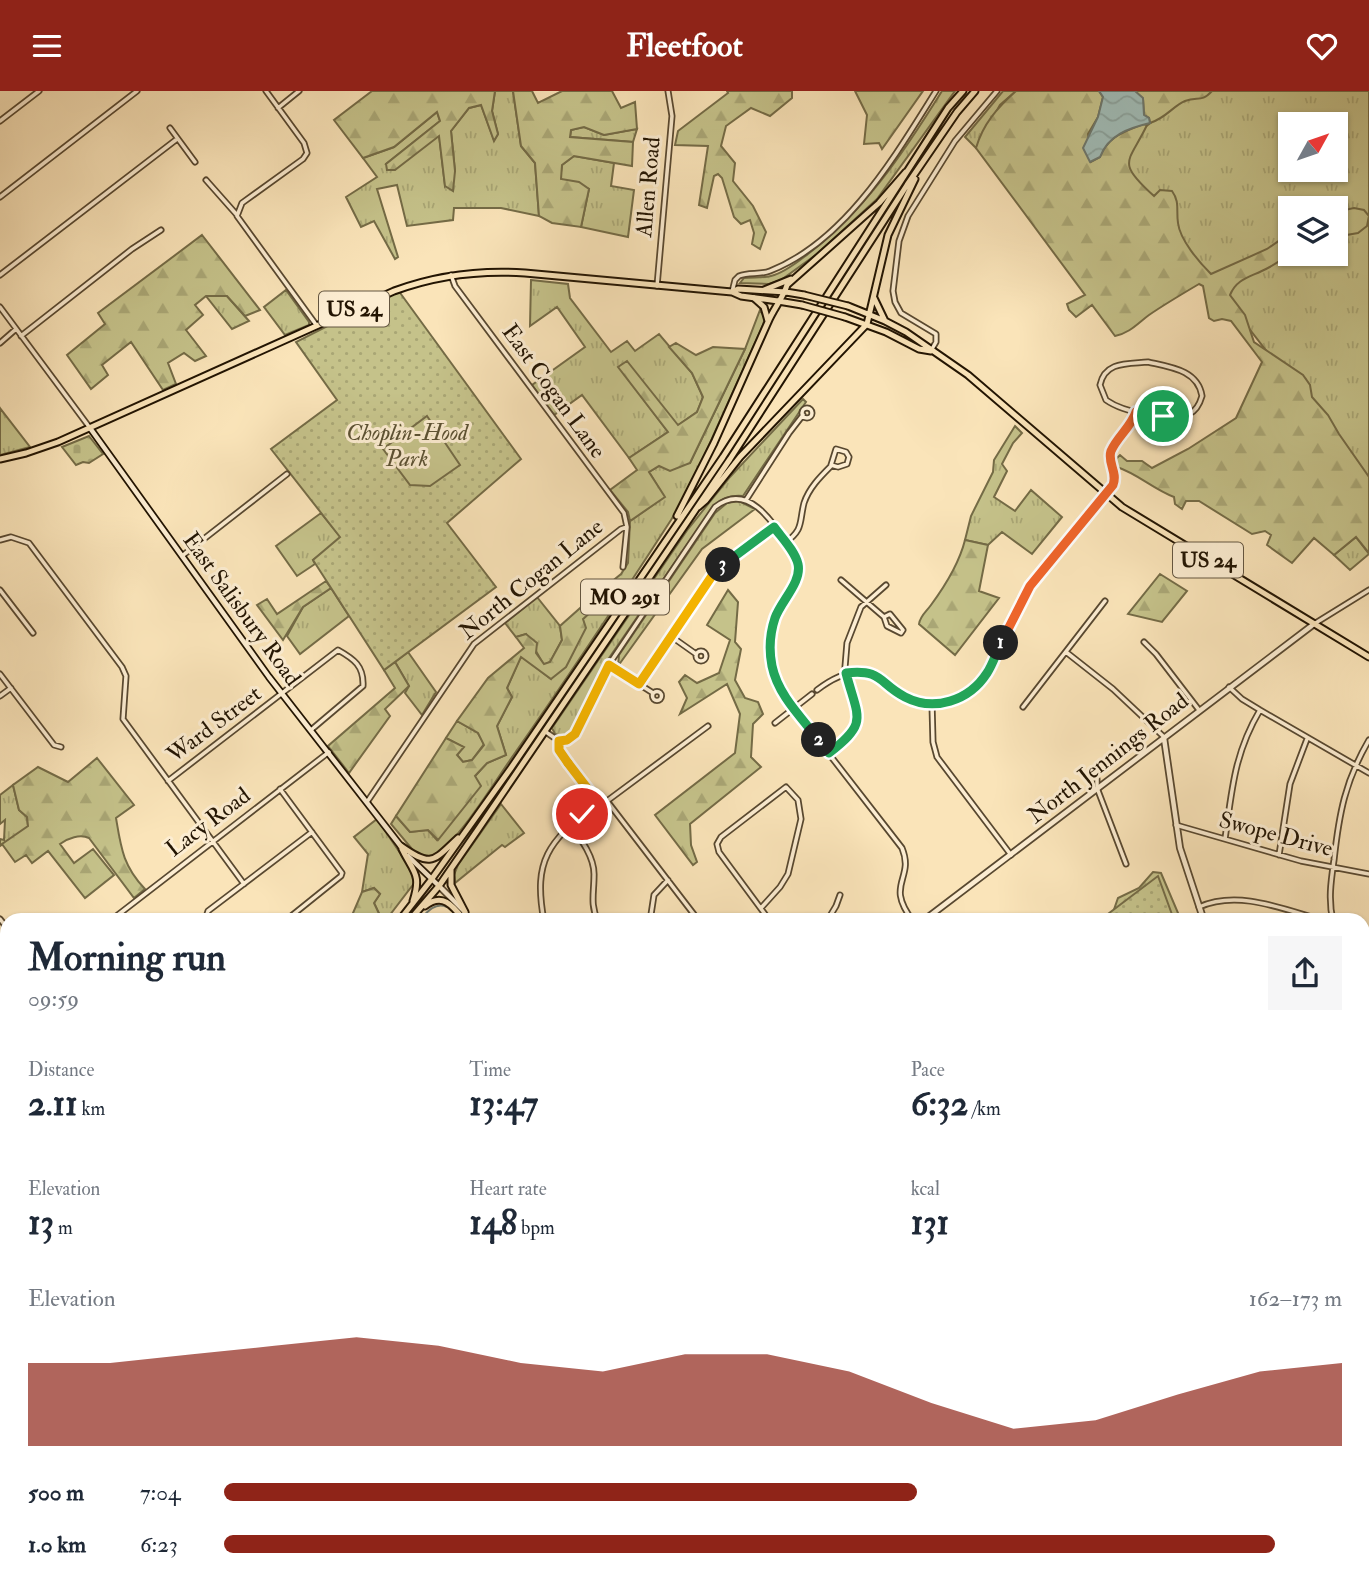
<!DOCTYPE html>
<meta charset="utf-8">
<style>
body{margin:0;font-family:"IM FELL Double Pica",serif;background:#f6f6f7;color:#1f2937;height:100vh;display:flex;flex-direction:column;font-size:26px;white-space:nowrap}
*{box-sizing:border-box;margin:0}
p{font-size:23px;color:#747a83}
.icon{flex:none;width:38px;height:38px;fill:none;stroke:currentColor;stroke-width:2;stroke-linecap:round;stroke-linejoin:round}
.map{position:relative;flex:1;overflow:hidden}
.details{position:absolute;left:0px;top:822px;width:1370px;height:674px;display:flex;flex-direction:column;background:#fff;border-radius:21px 21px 0 0;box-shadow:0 2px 5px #0004}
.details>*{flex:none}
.needle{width:46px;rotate:50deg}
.tools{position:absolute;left:1278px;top:21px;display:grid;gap:14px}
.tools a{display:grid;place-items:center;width:70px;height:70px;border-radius:0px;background:#fff;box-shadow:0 2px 5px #0004;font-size:35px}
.pin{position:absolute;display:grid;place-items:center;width:60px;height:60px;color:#fff;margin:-30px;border:4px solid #fff;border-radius:50%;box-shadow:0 2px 7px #0007}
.km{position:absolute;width:35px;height:35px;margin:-18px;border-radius:50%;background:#222;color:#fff;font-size:19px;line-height:35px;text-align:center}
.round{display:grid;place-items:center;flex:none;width:74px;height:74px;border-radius:0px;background:#f6f6f7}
.head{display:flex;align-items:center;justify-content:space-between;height:119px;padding:0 28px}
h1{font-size:38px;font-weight:700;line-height:52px}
.metrics{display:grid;grid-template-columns:repeat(3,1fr);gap:10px;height:119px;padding:7px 28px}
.metrics div{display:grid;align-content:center}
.metrics b{font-size:35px;font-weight:700}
.metrics small{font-size:19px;font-weight:400}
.metrics p{font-size:19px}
.chart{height:196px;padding:14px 28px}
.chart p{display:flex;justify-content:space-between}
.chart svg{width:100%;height:126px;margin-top:7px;fill:#8f2418;opacity:.7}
ul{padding:0 28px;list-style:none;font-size:23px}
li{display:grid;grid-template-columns:112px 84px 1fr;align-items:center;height:52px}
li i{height:18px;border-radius:9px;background:#8f2418}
header{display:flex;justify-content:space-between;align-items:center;height:91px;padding:0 28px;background:#8f2418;color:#fff;font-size:32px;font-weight:700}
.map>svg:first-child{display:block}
</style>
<header><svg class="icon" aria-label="menu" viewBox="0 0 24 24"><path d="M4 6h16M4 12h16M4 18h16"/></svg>Fleetfoot<svg class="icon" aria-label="heart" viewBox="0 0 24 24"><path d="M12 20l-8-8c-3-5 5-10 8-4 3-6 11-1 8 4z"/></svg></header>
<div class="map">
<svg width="1369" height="1496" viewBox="0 0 1369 1496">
<defs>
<pattern id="grass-tufts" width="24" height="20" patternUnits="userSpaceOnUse" patternTransform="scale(1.75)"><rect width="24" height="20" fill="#c5c28a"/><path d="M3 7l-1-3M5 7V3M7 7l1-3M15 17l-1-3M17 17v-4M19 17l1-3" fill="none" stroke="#a9a675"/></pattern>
<pattern id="forest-firs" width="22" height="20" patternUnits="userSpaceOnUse" patternTransform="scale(1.75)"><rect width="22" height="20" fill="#c5c28a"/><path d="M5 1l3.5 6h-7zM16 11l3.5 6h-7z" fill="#a9a675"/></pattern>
<pattern id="cemetery-stones" width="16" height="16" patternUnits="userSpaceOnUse" patternTransform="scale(1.75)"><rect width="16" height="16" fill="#c5c28a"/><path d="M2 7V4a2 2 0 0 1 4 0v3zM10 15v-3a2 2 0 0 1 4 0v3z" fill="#a9a675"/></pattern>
<pattern id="park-dots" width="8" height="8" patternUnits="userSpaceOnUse" patternTransform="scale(1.75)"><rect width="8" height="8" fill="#c5c28a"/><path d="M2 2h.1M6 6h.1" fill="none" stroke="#a9a675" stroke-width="1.8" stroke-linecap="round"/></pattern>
<pattern id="water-waves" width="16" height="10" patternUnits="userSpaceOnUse" patternTransform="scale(1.75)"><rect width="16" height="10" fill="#a1bdb8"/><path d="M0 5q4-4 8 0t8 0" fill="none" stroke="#8aa29d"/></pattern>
</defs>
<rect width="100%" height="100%" fill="#fae4b9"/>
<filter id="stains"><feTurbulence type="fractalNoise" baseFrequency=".00286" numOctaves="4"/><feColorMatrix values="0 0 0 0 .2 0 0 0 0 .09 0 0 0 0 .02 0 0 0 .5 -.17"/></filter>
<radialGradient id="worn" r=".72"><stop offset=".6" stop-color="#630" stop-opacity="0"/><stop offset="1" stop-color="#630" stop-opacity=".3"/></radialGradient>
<path fill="url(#grass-tufts)" stroke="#746b46" stroke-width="2" fill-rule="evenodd" d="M495 0H513L521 55 535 72 539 125 501 117H454L453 129 407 135 397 94 377 98 398 166 395 168 374 130 361 136 346 106 377 86 363 67 394 56 437 21 440 30 386 73 395 78 439 44 445 95 455 80 451 40 469 17 481 14 494 49 498 43 492 20Z
M942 0H955L877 108 817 163 781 189 769 193 740 192 744 187C753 186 763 187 771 185 783 182 795 173 804 166 863 123 904 61 942 0Z
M1003 0H1016L1000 14 976 57 965 46Z
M1193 0H1369V392L1112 61ZM1290 33H1335V79H1290ZM1290 117H1335V163H1290Z
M584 36 604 44 637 38 633 51 570 46 571 39Z
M574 65 614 72 611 95 634 99 628 146 581 136 589 98 560 88 562 74Z
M531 189 568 193 570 207 611 261 627 250 635 260 659 243 692 282 703 306 697 321 677 335 627 271 619 276 668 341 629 367 582 304 554 324 532 294 585 256 557 216 530 235Z
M286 199 309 231V234L285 244 264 216Z
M206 205H227L249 230 232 238Z
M760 219 765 227 763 234 687 403 671 429C618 511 564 592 508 672 492 696 455 754 432 767L417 764 391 733 396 725 410 741 428 739 437 749 475 685 487 672 506 664 497 635 512 606 507 597 521 565 551 588 583 528 593 518 588 510 621 483 628 472 630 430 664 406 649 381 659 375 690 372 745 258Z
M803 308 806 311 743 405C730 404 722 407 713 416L607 570 573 639 562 645 555 643 552 637 688 438 729 387Z
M0 317 30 356 0 364Z
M1015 335 1022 342 1013 352 1002 373 1007 380 994 406 1015 420 1031 399 1062 426 1032 463 1002 441 988 454 965 449 971 425 993 381 994 369Z
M739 410 755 418 702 458 618 575 619 564 715 422 727 412Z
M321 422 341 447 313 469 315 473 297 485 276 455Z
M1356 446 1369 463 1350 479 1334 464Z
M331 497 349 525 300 563 287 545 303 516Z
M537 506 560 535 562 549 550 571 544 574 526 543 516 546 505 532Z
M408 561 436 601 422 624 405 602 409 595 395 571Z
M457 630 478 642 484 653 472 669 463 671 457 664 463 656 446 647Z
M13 694 19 719 27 726 28 736 0 755V748L4 749 5 729 0 733V704Z
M501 713 524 742 505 756 502 754 455 792 454 784 458 774Z
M377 728 413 781 415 791 386 829H382L374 812 380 803 374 797 362 801 368 763 354 746Z
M7 1264V1449L0 1440V1267Z"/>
<path fill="url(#forest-firs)" stroke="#746b46" stroke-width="2" d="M372 0H495L492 20 498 43 494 50 481 14 469 17 451 40 455 80 453 100 445 95 439 45 395 79H387L386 73 440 30 437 21 394 56 363 67 334 29Z
M513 0H532L538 12 562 0H612L621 17 635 11 637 38 604 44 584 36 571 39 570 46 633 51 632 75 574 65 562 74 561 88 579 91 589 98 581 136 552 132 539 125 535 72 521 55Z
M727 0H792V7L770 25 751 17 726 35 721 55 735 72 733 90 753 115 766 141 760 158 752 153 754 142 750 129 741 133 734 126 722 87 718 83 714 85 707 117 699 114 708 55 675 54 678 40 728 2Z
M855 0H923L882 58 879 52 864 53 867 24Z
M1016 0H1099L1103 6 1098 26 1088 43 1091 71 1100 66C1108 45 1124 41 1143 33L1147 34C1129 72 1115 70 1154 105L1160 99 1172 100C1180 111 1176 119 1178 132 1180 149 1199 171 1211 183L1267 158 1290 142V162C1283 168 1274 174 1266 178 1251 186 1237 187 1230 204L1245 224 1254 251 1303 284 1310 294 1312 306 1328 324 1339 343 1369 386V462L1356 446 1334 464 1314 447 1292 472 1267 454 1271 444 1265 440 1252 443 1199 410H1186L1182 418 1175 413 1174 406C1153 398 1138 383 1117 376L1115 369 1120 364 1127 370H1142L1152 377 1188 358 1236 327 1262 271 1231 230 1222 228 1214 230 1209 227 1203 195 1199 193C1182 203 1165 213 1149 224 1138 232 1130 242 1115 245L1092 214 1076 226 1069 219 1067 213 1085 204 976 57C983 33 997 17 1016 0Z
M1135 0H1212C1201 12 1198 5 1185 10 1173 15 1166 27 1150 32L1149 27 1144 24 1143 8Z
M1354 117 1364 119 1369 125 1367 135 1358 142 1335 146V121Z
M202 144 260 219 245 225 227 205H206L195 214 203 224 186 239 206 265 195 270 184 262 168 272 176 293 163 299 131 251 102 274 108 284 91 298 67 264 105 233 98 222Z
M676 252 696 264 713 256 745 258 690 372 670 380 659 375 649 381 665 406 630 430 628 421 610 399 637 379 629 367 668 341 618 276 627 270 678 334 697 321 703 306 692 282 669 256Z
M965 449 988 454 979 500 999 507 955 564 919 533C920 525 926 521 931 514 945 495 959 473 965 449Z
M1160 483 1187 500 1162 531 1128 523Z
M326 490 331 497 303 516 283 549 257 514 267 508 277 523Z
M728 499 738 511 735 551 741 558 735 589 745 607 758 611 763 623 753 633 751 666 761 676 690 733 691 754 697 771 693 774 655 724 735 662 740 623 727 593 680 623 687 607 679 591 685 584 697 592 719 582 730 549 707 534Z
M588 510 594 518 583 528 586 537 566 576 551 588 521 566 507 597 512 606 497 635 506 664 487 672 475 685 481 695 438 749 428 739 410 741 396 725 446 647 464 656 457 664 463 671 472 669 484 654 478 642 457 630 488 587 524 557 516 546 526 543 537 552 536 562 544 573 550 571 562 549 560 535Z
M395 571 409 595 385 618 390 625 349 682 328 655 395 597 384 579Z
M97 667 134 714 116 727C121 757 123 775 145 798L134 807 89 747C80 743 68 747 60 753L74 772 93 758 114 784 85 807 48 760 32 772 26 764 15 771 2 753 28 735 27 726 19 719 13 694 38 676 68 691Z
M1153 781 1161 782 1181 829 1110 830 1118 807 1139 797Z
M374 797 380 803 374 812 382 829H350L362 801Z
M0 1440 7 1449V1489H38L43 1496H0Z
M131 1489H282L280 1496H124Z
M367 1489H503L510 1496H471L467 1491 457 1496H360Z"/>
<path fill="url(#cemetery-stones)" stroke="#746b46" stroke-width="2" d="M89 345 103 363 89 372 83 371 76 374 62 356Z
M862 1489H960L965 1496H853Z"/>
<path fill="url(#park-dots)" stroke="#746b46" stroke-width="2" d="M398 199 521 368 447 432 496 496 384 579 313 469 340 446 271 358 337 309 296 251Z
M1158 785 1174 829H1100Z"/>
<path fill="#c5c28a" stroke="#746b46" stroke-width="2" d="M427 325 460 374 430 395 410 394 383 358Z"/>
<path fill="url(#water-waves)" stroke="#6e796f" stroke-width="2" d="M1099 0H1135L1143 7 1144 24 1149 27 1150 32C1129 37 1108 44 1100 66L1090 71 1083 57 1098 26 1103 6Z"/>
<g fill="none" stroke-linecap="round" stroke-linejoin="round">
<path stroke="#6e796f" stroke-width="2" d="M419 830C426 822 435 810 447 816"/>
<defs>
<path id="minor" d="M266 0 304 52 307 62 303 68 242 112 237 125 317 235
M278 17 299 0
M0 30 39 0
M170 37 195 71
M206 89 237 124
M0 106 137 0
M0 184 177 48
M451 184 455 195 624 422 627 436 623 476
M657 195 672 25 668 0
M732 201 735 189 739 185C749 181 760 184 770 180 846 150 895 65 936 0
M0 216 90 337
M21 245 132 158 161 139
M0 252 16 238
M932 258 936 251V243L901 222 895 211 893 200 899 150 908 125 955 50 997 0
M1148 271C1170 276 1198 279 1202 305 1200 312 1196 320 1189 323 1169 331 1123 321 1106 309L1100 294C1105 270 1128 273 1148 271Z
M802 322a5 5 0 1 1 10 0a5 5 0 1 1-10 0Z
M836 358 846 361 849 366 847 373 838 376 831 374Z
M746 409 789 342 803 324
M0 449 11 446 29 452 122 576 126 585 123 628 244 793
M785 452C804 438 799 432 804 412 809 397 820 386 831 375
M182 465 287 383
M841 489 884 526
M0 499 33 542
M890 523 903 539 901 542 887 535 884 526Z
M1314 533 1369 499
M672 546 696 563
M1144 551 1156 563 1199 619
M696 565a5 5 0 1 1 10 0a5 5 0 1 1-10 0Z
M1066 561 1113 598 1164 646
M609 574 653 602
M0 583 54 654 61 656
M639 593 716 479 774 436
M1229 596 1242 608 1260 619 1369 682
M817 599C885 547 890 629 947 612 962 607 977 596 986 584 1002 561 1012 524 1029 497 1042 476 1060 459 1076 440 1089 425 1101 409 1113 394L1116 386 1111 362 1130 335 1136 321
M652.5 605a4.5 4.5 0 1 1 9 0a4.5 4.5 0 1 1-9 0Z
M0 605 11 597
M932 614 933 651 937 666 1011 764
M1023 616 1105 510
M775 632 812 603
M546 641 559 650V659L597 710
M559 650 567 649 575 643 612 569 715 416C752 387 779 442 797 468 803 489 783 506 776 524 765 551 771 580 784 605L902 757C915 789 884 792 913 830
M829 662 850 646 857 636V625L845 576 847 552 861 516 886 494
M1097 688V697L1126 773
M168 690 338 559C354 568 364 575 363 595L311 639
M280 698 342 782 341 785 285 830
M607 710 699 830
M607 710 708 635
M367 711 474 553 621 438 627 436
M1176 734 1301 770 1369 783
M571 735C581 748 595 767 594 785 594 802 590 814 598 830
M1225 748C1232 699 1234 663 1260 619
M1279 764 1290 693 1307 648
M1199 816C1239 798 1285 819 1325 830
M761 817 780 796 788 783 801 728 798 709 786 696 721 746 717 753 719 761 770 830
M0 828 7 837
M110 830 329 661
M208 830 206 826 208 820 312 741
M544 830C532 765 551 751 597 710
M650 830 654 804 668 789
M827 830 836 815 840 804
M1333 830C1328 809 1331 790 1334 769 1339 723 1345 690 1369 649
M1363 840 1369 841
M1363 888 1369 897
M0 914 7 909
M1363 999 1369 1000
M1363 1054H1369
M0 1222 7 1231
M1217 1496 1223 1489"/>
<path id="tertiary" d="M1164 647 1180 757 1204 830
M439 795 465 821 468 830
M923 830 1314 533
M1363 1103 1369 1116
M1369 1134V1157
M1363 1453 1369 1448
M966 1489 972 1496
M1307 1496 1316 1489"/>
<path id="secondary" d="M90 337 269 586 403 758
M408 765 439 795"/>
<path id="primary" d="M732 201 738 198 786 201
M0 368 26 362 58 351 394 200C437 184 480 179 525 182L732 201 741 205 778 210"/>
<path id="trunk" d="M764 199 791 188
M786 201 804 204
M754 207 764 216 768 230
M874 207 885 230
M778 210 802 214
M848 215 885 230 906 241 968 284 1122 416 1369 566
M845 226 886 241 919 258 931 260
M698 416 706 409 740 366 867 233 888 144 915 88
M677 425 714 352 768 231C773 219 784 205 787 194L879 112 906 81
M401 755C432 777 433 770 458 747
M402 758C413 781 422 783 413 810
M451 778V794L465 821
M425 815C443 801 453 815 465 830
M399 830 431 789 511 677 723 366 948 17 963 0
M409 830 439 795 477 740 730 368 907 94 957 21 975 0
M0 1207 7 1202
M0 1218 7 1213"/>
</defs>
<use href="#minor" stroke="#584830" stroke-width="7"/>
<use href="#tertiary" stroke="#584830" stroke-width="8"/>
<use href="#secondary" stroke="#221402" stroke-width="8"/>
<use href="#primary" stroke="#221402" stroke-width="9"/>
<use href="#trunk" stroke="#221402" stroke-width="9"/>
<use href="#minor" stroke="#fcedd2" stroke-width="3.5"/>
<use href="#tertiary" stroke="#fcedd2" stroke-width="4.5"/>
<use href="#secondary" stroke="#fcedd2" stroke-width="4.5"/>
<use href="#primary" stroke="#fae4b9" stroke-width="5"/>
<use href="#trunk" stroke="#fae4b9" stroke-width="5"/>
<defs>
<path id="trunk-bridge" d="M804 204 848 215
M802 214 845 226"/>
</defs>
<use href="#trunk-bridge" stroke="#221402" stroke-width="9" stroke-linecap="butt"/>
<use href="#trunk-bridge" stroke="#fae4b9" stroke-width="5"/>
</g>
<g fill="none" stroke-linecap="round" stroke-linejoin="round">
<defs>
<path id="split-1" d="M1001 552 1030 495 1113 394C1118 381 1107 372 1111 360 1117 346 1131 336 1136 321L1163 325"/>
<path id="split-2" d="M819 649 829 662C869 631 858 628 846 582 883 578 878 592 905 606 934 621 969 610 987 582 993 573 996 562 1001 552"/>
<path id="split-3" d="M723 474 774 436C782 447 795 460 798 473 802 491 781 510 775 527 770 542 769 560 772 575 778 604 801 626 819 649"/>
<path id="split-4" d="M568 672 559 659V650L567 649 575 643 609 574 639 593 716 479 723 474"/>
<path id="split-5" d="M568 672 597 710 582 723"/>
</defs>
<use href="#split-1" stroke="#fff" stroke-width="14"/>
<use href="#split-2" stroke="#fff" stroke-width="14"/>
<use href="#split-3" stroke="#fff" stroke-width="14"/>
<use href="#split-4" stroke="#fff" stroke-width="14"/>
<use href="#split-5" stroke="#fff" stroke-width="14"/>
<use href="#split-1" stroke="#f0652b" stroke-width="9"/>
<use href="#split-2" stroke="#22a559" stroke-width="9"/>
<use href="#split-3" stroke="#22a559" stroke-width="9"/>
<use href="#split-4" stroke="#f5b400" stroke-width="9"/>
<use href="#split-5" stroke="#f5b400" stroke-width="9"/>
</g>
<g text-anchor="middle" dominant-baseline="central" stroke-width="6" stroke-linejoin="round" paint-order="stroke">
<g fill="#fcedd2" stroke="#635540" stroke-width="2">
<rect x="319" y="200.5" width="70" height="35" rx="5"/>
<rect x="1173" y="451.5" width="70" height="35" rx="5"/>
<rect x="581" y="488.5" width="88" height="35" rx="5"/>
</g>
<g font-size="21" font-weight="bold" fill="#221402">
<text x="354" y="218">US 24</text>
<text x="1208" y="469">US 24</text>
<text x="625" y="506">MO 291</text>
</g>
<g font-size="23" fill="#221402" stroke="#fcedd2">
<text transform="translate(648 96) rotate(-85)">Allen Road</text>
<text transform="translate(554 300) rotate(54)">East Cogan Lane</text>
<text transform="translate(531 488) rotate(-39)">North Cogan Lane</text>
<text transform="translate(242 518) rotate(54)">East Salisbury Road</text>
<text transform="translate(214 633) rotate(-37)">Ward Street</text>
<text transform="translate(1108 667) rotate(-38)">North Jennings Road</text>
<text transform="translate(208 731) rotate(-37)">Lacy Road</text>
<text transform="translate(1276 743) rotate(15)">Swope Drive</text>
</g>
<g font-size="23" font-style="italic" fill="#5b5132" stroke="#fcedd2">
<text x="407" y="341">Choplin-Hood<tspan x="407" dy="26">Park</tspan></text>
</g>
</g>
<rect width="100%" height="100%" filter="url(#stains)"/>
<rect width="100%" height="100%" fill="url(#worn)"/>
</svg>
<div class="tools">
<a><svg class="needle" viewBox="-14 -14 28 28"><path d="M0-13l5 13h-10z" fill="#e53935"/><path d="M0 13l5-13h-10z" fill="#747a83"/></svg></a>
<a><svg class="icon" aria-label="layers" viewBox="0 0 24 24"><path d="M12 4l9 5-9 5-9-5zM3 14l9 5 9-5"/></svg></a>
</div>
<div class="pin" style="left:1163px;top:325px;background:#1e9e55"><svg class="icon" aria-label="arrive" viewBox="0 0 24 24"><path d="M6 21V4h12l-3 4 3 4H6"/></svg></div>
<div class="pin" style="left:582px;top:723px;background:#d93025"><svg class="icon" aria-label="check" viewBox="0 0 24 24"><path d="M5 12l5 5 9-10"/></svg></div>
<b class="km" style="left:1001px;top:552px">1</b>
<b class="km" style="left:819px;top:649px">2</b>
<b class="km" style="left:723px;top:474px">3</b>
<section class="details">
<div class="head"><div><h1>Morning run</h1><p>09:59</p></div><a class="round"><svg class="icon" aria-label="share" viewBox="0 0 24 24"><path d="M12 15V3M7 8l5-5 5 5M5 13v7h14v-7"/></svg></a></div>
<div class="metrics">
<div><p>Distance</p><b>2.11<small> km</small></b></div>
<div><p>Time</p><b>13:47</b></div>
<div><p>Pace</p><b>6:32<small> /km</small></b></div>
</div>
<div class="metrics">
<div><p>Elevation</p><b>13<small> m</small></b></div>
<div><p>Heart rate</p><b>148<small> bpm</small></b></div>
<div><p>kcal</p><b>131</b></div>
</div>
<div class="chart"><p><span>Elevation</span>162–173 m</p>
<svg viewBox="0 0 160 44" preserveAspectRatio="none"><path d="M0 44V15L10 15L20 12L30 9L40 6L50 9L60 15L70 18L80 12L90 12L100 18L110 29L120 38L130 35L140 26L150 18L160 15V44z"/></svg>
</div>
<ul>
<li><b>500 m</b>7:04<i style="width:62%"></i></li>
<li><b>1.0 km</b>6:23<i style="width:94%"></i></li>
</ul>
</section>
</div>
